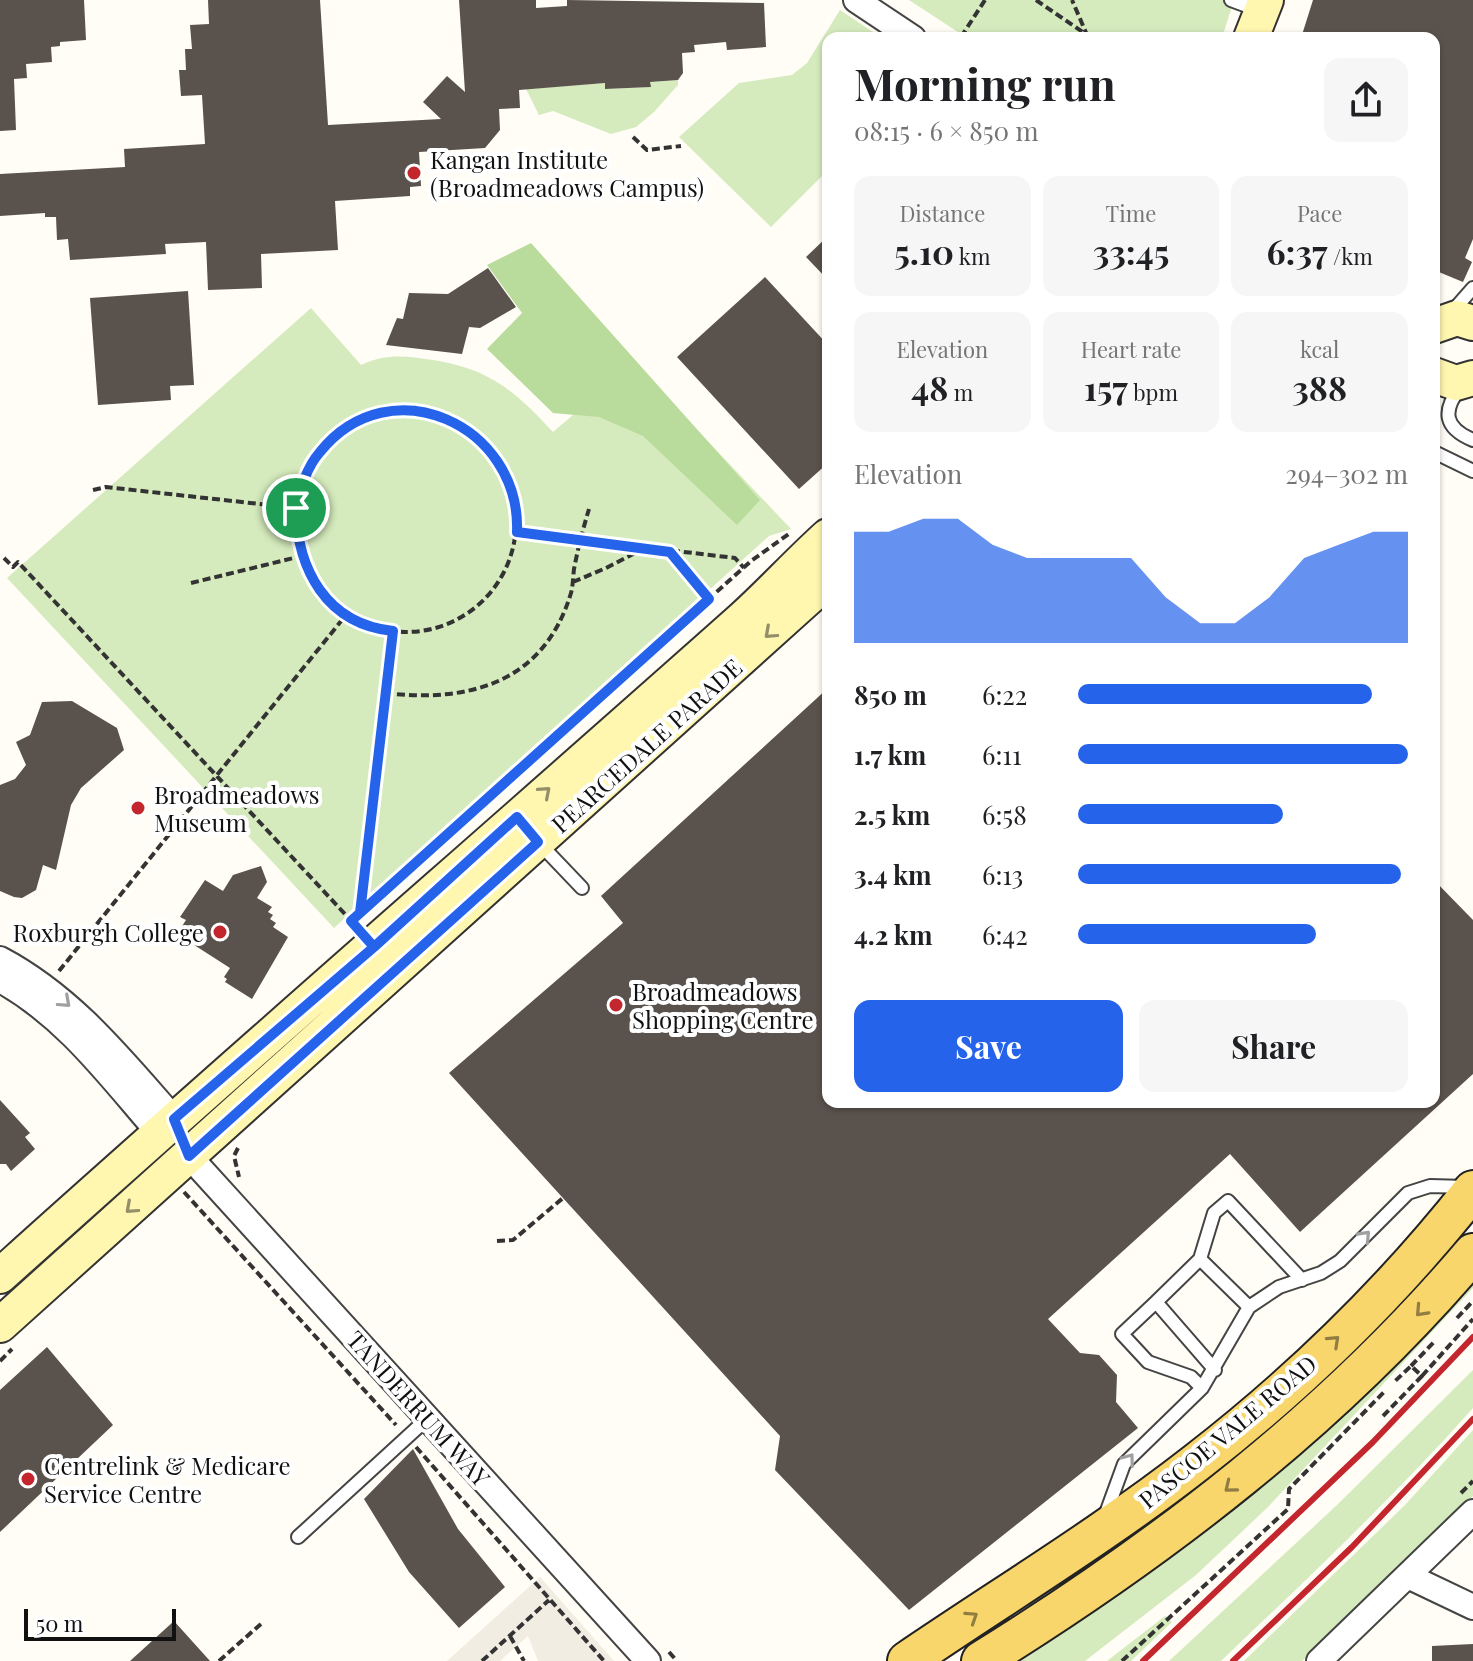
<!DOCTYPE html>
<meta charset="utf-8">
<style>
body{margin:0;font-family:"Playfair Display",serif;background:#f6f6f6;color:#202124;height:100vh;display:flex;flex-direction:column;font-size:30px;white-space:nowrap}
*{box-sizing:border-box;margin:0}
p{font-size:26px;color:#757577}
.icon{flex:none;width:44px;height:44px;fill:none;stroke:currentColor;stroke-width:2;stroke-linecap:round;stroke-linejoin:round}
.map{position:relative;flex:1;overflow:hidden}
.drawer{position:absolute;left:822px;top:32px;width:618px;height:1076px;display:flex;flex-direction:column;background:#fff;border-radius:16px;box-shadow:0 2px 6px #0004}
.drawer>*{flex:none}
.scale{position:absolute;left:24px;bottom:20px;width:152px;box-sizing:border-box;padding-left:8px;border:4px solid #111;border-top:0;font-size:22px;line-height:28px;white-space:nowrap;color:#111;-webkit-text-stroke:6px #fff;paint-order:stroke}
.pin{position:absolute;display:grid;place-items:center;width:68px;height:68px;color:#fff;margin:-34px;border:4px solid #fff;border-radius:50%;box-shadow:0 2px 8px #0007}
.round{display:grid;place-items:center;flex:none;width:84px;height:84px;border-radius:16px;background:#f6f6f6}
.headline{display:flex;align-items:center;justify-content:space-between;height:136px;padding:0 32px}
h1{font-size:44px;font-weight:700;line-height:60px}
.metrics{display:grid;grid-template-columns:repeat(3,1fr);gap:12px;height:136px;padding:8px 32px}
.metrics div{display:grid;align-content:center;border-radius:16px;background:#f6f6f6;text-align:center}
.metrics b{font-size:34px;font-weight:700}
.metrics small{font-size:22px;font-weight:400}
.metrics p{font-size:22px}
.chart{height:224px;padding:16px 32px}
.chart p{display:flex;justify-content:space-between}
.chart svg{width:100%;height:144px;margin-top:8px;fill:#2563eb;opacity:.7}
.action{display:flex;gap:16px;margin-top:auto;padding:16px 32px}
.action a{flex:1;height:92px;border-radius:16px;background:#2563eb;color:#fff;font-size:32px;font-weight:700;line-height:92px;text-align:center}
.action a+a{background:#f6f6f6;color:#202124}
ul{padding:0 32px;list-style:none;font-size:26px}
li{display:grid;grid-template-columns:128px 96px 1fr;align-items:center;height:60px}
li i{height:20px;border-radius:10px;background:#2563eb}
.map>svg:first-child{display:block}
</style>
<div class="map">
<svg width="1473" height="1661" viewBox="0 0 1473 1661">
<rect width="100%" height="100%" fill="#fffdf5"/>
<path fill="#d5ebbd" d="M909 0H1234L1222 38H967Z
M840 10 882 38H828V170L771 227 679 137 739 83 792 75 807 63Z
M678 80V85L654 112 636 127 611 134 553 111 539 115 526 89 605 83 606 89 650 87V82Z
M311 308 361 365C387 353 405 356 433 360 490 369 515 391 553 432L634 363 791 529 769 536 334 928 7 578Z
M1473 1279V1288L1268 1507 1196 1575 1085 1661H1021L1130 1587 1340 1417 1400 1361Z
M1473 1370V1408C1394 1497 1307 1579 1221 1661H1169L1336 1506Z
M1473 1430V1496L1302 1661H1244L1405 1505Z
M1165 1616 1172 1622 1131 1661H1107Z"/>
<path fill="#b9dc9c" d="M531 243 760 500 737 525 643 436 599 417 553 413 487 349 522 313 487 265Z"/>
<path fill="#f1ede2" d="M540 1577 614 1661H538L528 1636 500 1661H447Z"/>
<path fill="#5a524d" d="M0 0H84L86 40 60 42V46L51 47 52 62 26 64 27 78 14 79 16 130 0 131Z
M208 0H320L328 125 441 119 423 102 447 76 465 92 459 0H536V8L567 6V0L764 3 766 47 727 50 726 42 694 45 695 52 682 53 683 73 678 80 650 82 651 87 605 89V83L519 90 520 108 499 109 500 130 485 148 419 152 421 186 410 187V196L335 201 338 250 261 254 262 288 208 290 206 242 165 244 166 254 70 260 68 239 57 240 56 217H45V213L0 216V174L125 167 124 149 205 144 202 95 181 96 179 70H186L185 49H192L190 25 209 24Z
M1313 0H1473V239L1465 258 1472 262 1463 282 1434 270V38H1301Z
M828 236V280L806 257Z
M488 268 516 307 480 328 469 327 462 354 386 345 397 318 403 319 409 293 448 294Z
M765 277 828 345V463L799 489 677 357Z
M188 291 194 385 170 386 171 400 98 405 90 298Z
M828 688V1102H1434V880L1473 920V1074L1300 1232 1230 1154 1048 1319 1080 1353 1099 1355 1117 1375 1116 1402 1138 1428 909 1610 775 1470 780 1436 449 1073 623 923 601 896Z
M72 701 117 728 124 750 81 788 71 805 56 870 43 865 36 890 22 898 14 897 0 891V785L15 779 26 765 16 742 30 735 42 702Z
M261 866 267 882 257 898 272 907 268 912 273 915 270 919 276 923 273 927 288 937 252 999 225 982 227 979 224 977 230 968 177 934 186 920 180 917 205 880 223 891 233 875Z
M0 1100 30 1133 25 1137 35 1149 11 1171 6 1164H0Z
M47 1347 113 1425 0 1532V1390Z
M413 1449 458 1529 505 1587 459 1628 409 1572 364 1499Z
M174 1621 210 1661H130Z
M1473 1644V1661H1432V1646Z"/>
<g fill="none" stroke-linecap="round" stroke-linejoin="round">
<defs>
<path id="lane" d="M1231 0 1258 10
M1451 313 1473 288
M1460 388C1442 411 1444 428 1473 440
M1434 452 1473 471
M540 844 582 888
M1200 1259 1214 1213 1228 1201 1302 1280
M1156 1302 1200 1259 1249 1307
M1202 1388 1191 1377 1148 1362 1122 1334 1156 1302 1215 1370
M1105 1516 1124 1464 1202 1388 1249 1307 1279 1287 1321 1273 1340 1261 1408 1193 1430 1186 1466 1187
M298 1537 428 1418"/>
<path id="street" d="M856 0 913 38
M0 959C72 997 121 1059 174 1119
M0 980C66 1016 110 1077 159 1133
M189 1156 648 1661
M1410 1577 1473 1607
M1319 1661 1473 1512"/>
<path id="secondary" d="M1251 38 1266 0
M1434 326 1457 318 1473 323
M1434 375 1456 383 1473 378
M0 1276C245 1055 495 839 741 620 771 593 798 563 828 536
M0 1325 828 580"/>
<path id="primary" d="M907 1661C1004 1595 1105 1534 1197 1462 1299 1383 1394 1290 1473 1190
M981 1661C1163 1548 1334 1417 1473 1253"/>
</defs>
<use href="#lane" stroke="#444" stroke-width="16"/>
<use href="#street" stroke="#444" stroke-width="28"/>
<use href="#secondary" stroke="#333" stroke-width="38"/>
<use href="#primary" stroke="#222" stroke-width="42"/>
<path stroke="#333" stroke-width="4" stroke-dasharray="8 4" stroke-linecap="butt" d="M1036 0 1087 35 1072 0
M961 37 985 0
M633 137 647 150 681 146
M296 522a110 110 0 1 1 220 0a110 110 0 1 1-220 0Z
M93 490 106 487 296 508
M517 532 735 558 744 568
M670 552 709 599
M4 558 13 567 18 562 357 927
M573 582 606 568 643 549
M191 583 302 556
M385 693C469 703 544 683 571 593 573 586 573 577 574 569 578 548 583 529 589 509
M360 913 393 631
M351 921 751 561 790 533
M59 971 346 615
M238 1148 234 1156 239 1177
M184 1192 396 1425
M497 1241 513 1240 563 1198
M1457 1318 1473 1301
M0 1361 12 1349
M1411 1366 1434 1342
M1422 1376 1473 1319
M1383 1416 1422 1376 1411 1366 1393 1383
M416 1447 604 1661
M1461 1493 1473 1481
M510 1636 524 1661
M669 1652 677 1661
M219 1661 262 1623
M482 1661 549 1600
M1122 1661 1288 1509 1289 1489 1384 1392"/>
<use href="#lane" stroke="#fff" stroke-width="12"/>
<use href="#street" stroke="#fff" stroke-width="24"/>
<use href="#secondary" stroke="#fff6b0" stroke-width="34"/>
<use href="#primary" stroke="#f9d66b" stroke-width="38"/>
<path stroke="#c4262e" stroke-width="6" d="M1143 1661 1373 1442 1473 1337
M1233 1661 1352 1547 1473 1419"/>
</g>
<defs><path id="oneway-chevron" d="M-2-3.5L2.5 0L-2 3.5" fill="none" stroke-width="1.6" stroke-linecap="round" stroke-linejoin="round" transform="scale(2)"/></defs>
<g stroke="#948f68">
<use href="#oneway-chevron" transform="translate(770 633) rotate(138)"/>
<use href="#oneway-chevron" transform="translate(545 792) rotate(-41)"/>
<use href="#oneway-chevron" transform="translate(131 1208) rotate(138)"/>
</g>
<g stroke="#a0a0a0">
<use href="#oneway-chevron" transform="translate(65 1002) rotate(42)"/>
<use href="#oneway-chevron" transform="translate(1365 1236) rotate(-47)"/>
<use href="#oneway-chevron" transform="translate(1129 1459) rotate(-53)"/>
</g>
<g stroke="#917d42">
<use href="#oneway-chevron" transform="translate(1421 1311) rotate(133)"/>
<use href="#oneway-chevron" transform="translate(1334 1341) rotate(-43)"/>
<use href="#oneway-chevron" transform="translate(1230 1487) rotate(141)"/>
<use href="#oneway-chevron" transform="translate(972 1617) rotate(-33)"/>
</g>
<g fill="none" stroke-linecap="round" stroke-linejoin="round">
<defs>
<path id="route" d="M296 508C297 569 326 624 393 631L360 913 351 921 374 947 174 1119 189 1156 538 842 517 817 374 947 351 921 360 913 709 599 670 552 517 532C521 425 390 365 320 452 306 468 301 488 296 508"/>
</defs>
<use href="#route" stroke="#fff" stroke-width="16"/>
<use href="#route" stroke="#2563eb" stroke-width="10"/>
</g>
<g fill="#c4262e" stroke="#fff" stroke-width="3">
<circle cx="414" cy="173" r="8"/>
<circle cx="138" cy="808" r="8"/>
<circle cx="220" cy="932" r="8"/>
<circle cx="616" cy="1005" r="8"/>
<circle cx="28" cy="1479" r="8"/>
</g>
<g text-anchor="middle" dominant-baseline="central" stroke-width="8" stroke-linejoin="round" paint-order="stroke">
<g font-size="24" fill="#111" stroke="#fff" text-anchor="start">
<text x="430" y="159">Kangan Institute<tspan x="430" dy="28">(Broadmeadows Campus)</tspan></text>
<text x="154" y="794">Broadmeadows<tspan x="154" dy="28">Museum</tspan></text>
<text x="204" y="932" text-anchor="end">Roxburgh College</text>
<text x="632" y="991">Broadmeadows<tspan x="632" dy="28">Shopping Centre</tspan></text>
<text x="44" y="1465">Centrelink &amp; Medicare<tspan x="44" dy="28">Service Centre</tspan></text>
</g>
<g font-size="24" fill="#111" stroke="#fff">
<text transform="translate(646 745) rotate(-42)">PEARCEDALE PARADE</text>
<text transform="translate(419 1408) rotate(48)">TANDERRUM WAY</text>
<text transform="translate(1227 1431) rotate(-40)">PASCOE VALE ROAD</text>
</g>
</g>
</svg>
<div class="scale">50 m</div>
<div class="pin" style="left:296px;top:508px;background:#1e9e55"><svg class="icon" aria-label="arrive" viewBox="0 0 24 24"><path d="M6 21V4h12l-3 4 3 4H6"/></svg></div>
<section class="drawer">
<div class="headline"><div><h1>Morning run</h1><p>08:15 · 6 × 850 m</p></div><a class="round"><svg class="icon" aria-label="share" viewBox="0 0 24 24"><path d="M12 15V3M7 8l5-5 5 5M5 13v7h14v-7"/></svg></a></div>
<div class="metrics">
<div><p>Distance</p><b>5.10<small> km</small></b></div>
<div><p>Time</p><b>33:45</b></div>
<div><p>Pace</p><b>6:37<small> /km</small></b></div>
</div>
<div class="metrics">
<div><p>Elevation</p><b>48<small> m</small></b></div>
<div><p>Heart rate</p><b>157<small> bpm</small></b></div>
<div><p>kcal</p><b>388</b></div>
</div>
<div class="chart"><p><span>Elevation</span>294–302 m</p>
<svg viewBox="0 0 160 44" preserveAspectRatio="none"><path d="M0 44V10L10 10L20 6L30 6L40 14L50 18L60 18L70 18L80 18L90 30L100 38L110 38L120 30L130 18L140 14L150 10L160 10V44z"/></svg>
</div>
<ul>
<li><b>850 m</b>6:22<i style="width:89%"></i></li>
<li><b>1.7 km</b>6:11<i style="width:100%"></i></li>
<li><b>2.5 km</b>6:58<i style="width:62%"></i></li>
<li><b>3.4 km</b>6:13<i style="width:98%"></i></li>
<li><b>4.2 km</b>6:42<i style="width:72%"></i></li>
</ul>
<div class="action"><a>Save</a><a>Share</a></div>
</section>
</div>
